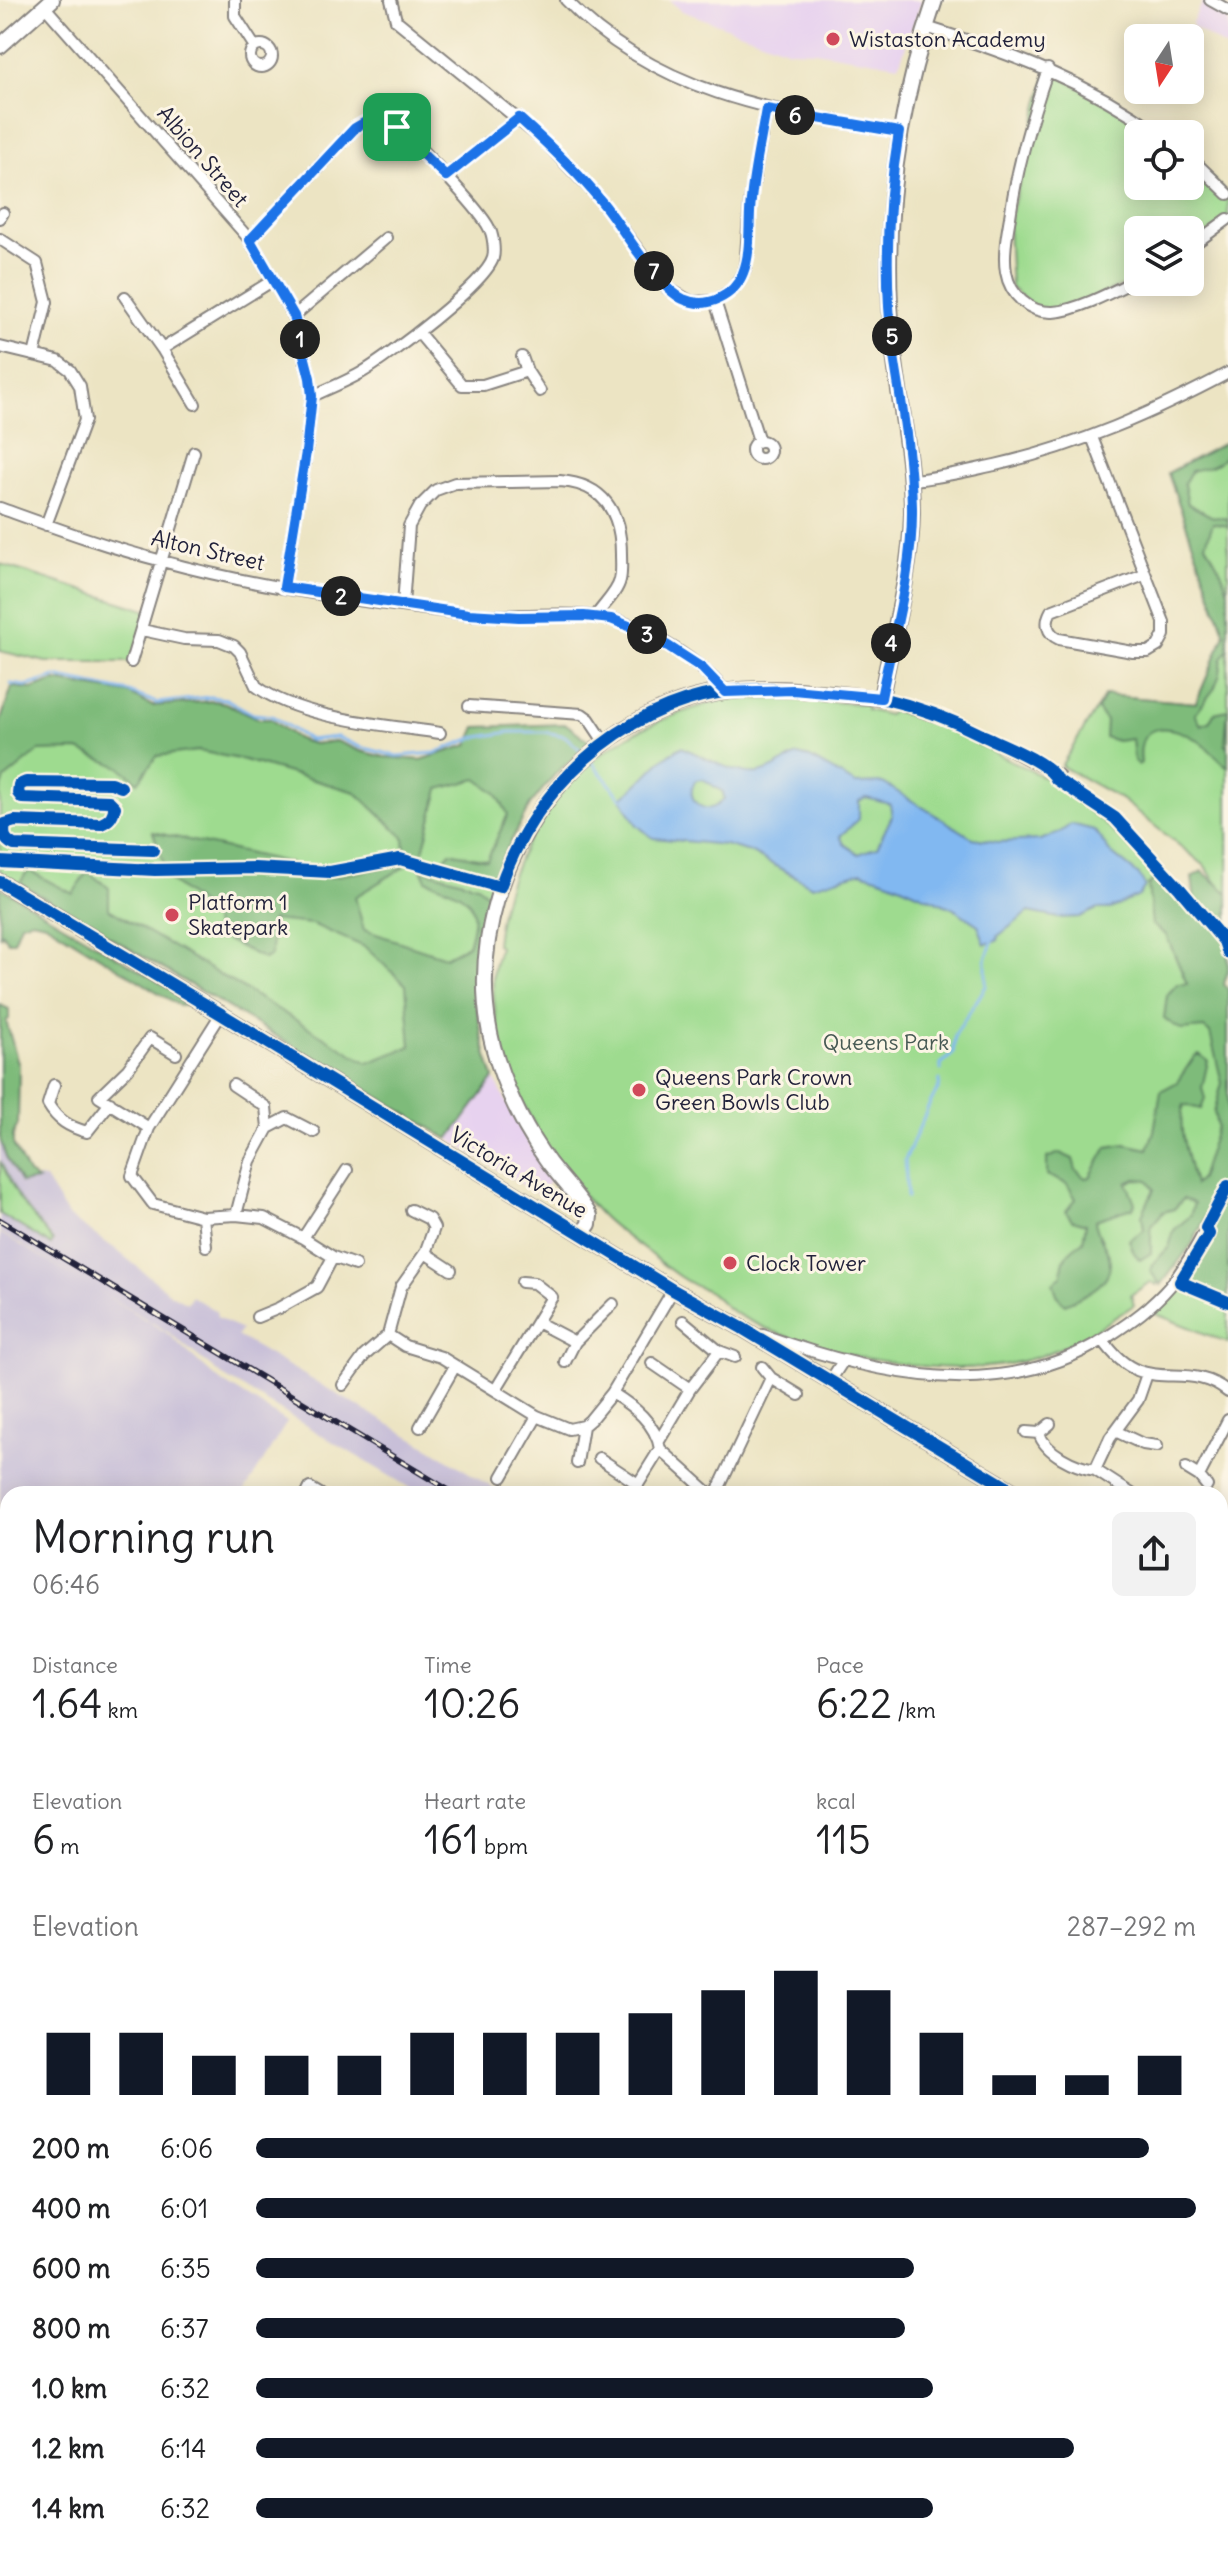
<!DOCTYPE html>
<meta charset="utf-8">
<style>
body{margin:0;font-family:Delius,sans-serif;background:#f2f2f2;color:#202124;height:100vh;display:flex;flex-direction:column;font-size:30px;white-space:nowrap}
*{box-sizing:border-box;margin:0}
p{font-size:26px;color:#757577}
.icon{flex:none;width:44px;height:44px;fill:none;stroke:currentColor;stroke-width:2;stroke-linecap:round;stroke-linejoin:round}
.map{position:relative;flex:1;overflow:hidden}
.details{position:absolute;left:0px;top:1486px;width:1228px;height:1070px;display:flex;flex-direction:column;background:#fff;border-radius:24px 24px 0 0;box-shadow:0 4px 20px #0003}
.details>*{flex:none}
.needle{width:52px;rotate:192deg}
.fabs{position:absolute;left:1124px;top:24px;display:grid;gap:16px}
.fabs a{display:grid;place-items:center;width:80px;height:80px;border-radius:12px;background:#fff;box-shadow:0 4px 20px #0003;font-size:40px}
.pin{position:absolute;display:grid;place-items:center;width:68px;height:68px;color:#fff;margin:-34px;border-radius:16px;box-shadow:0 4px 12px #0006}
.km{position:absolute;width:40px;height:40px;margin:-20px;border-radius:50%;background:#222;color:#fff;font-size:22px;line-height:40px;text-align:center}
.round{display:grid;place-items:center;flex:none;width:84px;height:84px;border-radius:12px;background:#f2f2f2}
.headline{display:flex;align-items:center;justify-content:space-between;height:136px;padding:0 32px}
h1{font-size:44px;font-weight:600;line-height:60px}
.metrics{display:grid;grid-template-columns:repeat(3,1fr);gap:12px;height:136px;padding:8px 32px}
.metrics div{display:grid;align-content:center}
.metrics b{font-size:40px;font-weight:600}
.metrics small{font-size:22px;font-weight:400}
.metrics p{font-size:22px}
.chart{height:224px;padding:16px 32px}
.chart p{display:flex;justify-content:space-between}
.chart svg{width:100%;height:144px;margin-top:8px;stroke:#111827;stroke-width:6}
ul{padding:0 32px;list-style:none;font-size:26px}
li{display:grid;grid-template-columns:128px 96px 1fr;align-items:center;height:60px}
li i{height:20px;border-radius:10px;background:#111827}
.map>svg:first-child{display:block}
</style>
<div class="map">
<svg width="1228" height="2555" viewBox="0 0 1228 2555">
<rect width="100%" height="100%" fill="#fcf5e5"/>
<filter id="ink" filterUnits="userSpaceOnUse"><feTurbulence type="fractalNoise" baseFrequency=".0125" numOctaves="2"/><feDisplacementMap in="SourceGraphic" scale="16" xChannelSelector="R" yChannelSelector="G"/><feConvolveMatrix kernelMatrix="1 2 1 2 8 2 1 2 1" color-interpolation-filters="sRGB"/></filter>
<filter id="wash" filterUnits="userSpaceOnUse"><feTurbulence type="fractalNoise" baseFrequency=".006" numOctaves="4" result="noise"/><feDisplacementMap in="SourceGraphic" scale="32" xChannelSelector="R" yChannelSelector="G"/><feGaussianBlur stdDeviation="1.8" result="paint"/><feColorMatrix in="noise" values="0 0 0 0 0 0 0 0 0 0 0 0 0 0 0 0 0 1.4 0 .05"/><feComposite in="paint" operator="in"/></filter>
<g filter="url(#wash)">
<rect width="100%" height="100%" fill="#ece4c3"/>
<path fill="#e7d2ef" d="M669 0H922L899 65 815 51 789 50 682 11Z
M1204 0H1210L1228 10V49L1193 27 1192 22Z
M494 1078 522 1132 552 1179 537 1194 449 1139Z"/>
<path fill="#c8bfd8" d="M0 1139 6 1157 21 1183 36 1177 45 1179 69 1217 114 1248 171 1294 187 1303 191 1296 216 1311 217 1317 241 1330 237 1336 430 1448 496 1490 495 1494H420L221 1375 168 1332 95 1289 167 1333 215 1377 287 1422 243 1494H8V1557L0 1552V1233L94 1288 0 1232V1214L51 1244 53 1242 19 1199 0 1161Z
M1220 1934 1228 1938V2555H633V2548H1220Z"/>
<path fill="#9edb8f" stroke="#607e65" stroke-width="2" d="M1048 69 1160 134H1138V186H1190V157L1228 194V219L1190 247V230H1138V279L1069 309 1040 311 1011 288 1008 226Z
M1228 441V899L1204 865 1121 799 1061 766 1105 695 1196 703 1225 634 1168 473Z
M0 564 148 611 131 662H46L0 651Z
M55 681 128 693 152 706 214 701 225 703 259 719H270L298 739 314 744 336 741 360 751 384 757 421 760 468 745 521 821C512 839 499 857 493 876 470 946 469 1009 494 1078L449 1139 0 872V723L12 687 32 689Z
M724 699H783L866 704 867 710 888 715 893 710 949 730 1050 780 1104 823 1143 861 1166 888 1221 985 1228 1166 1177 1263 1156 1285 1150 1282 1131 1295 1134 1305C1095 1331 1056 1356 1009 1364 933 1377 819 1355 750 1321 742 1317 730 1311 724 1305 718 1300 714 1293 706 1290 684 1283 664 1265 646 1251 630 1239 612 1227 599 1213 540 1150 492 1065 493 976 493 965 497 958 499 947L496 944C503 870 547 789 611 747 645 724 685 710 724 699Z
M0 1161 19 1199 53 1241 51 1245 0 1214Z
M1180 1282 1228 1302V1343L1146 1310Z"/>
<path fill="#7ebb7a" stroke="#506e5a" stroke-width="2" d="M1228 441C1228 466 1210 466 1191 471L1184 484 1188 504 1211 516 1228 519V526L1213 523 1206 544 1221 571 1228 591V649L1222 658 1220 674 1214 689 1195 714 1201 725 1209 722 1214 713 1228 710 1225 743 1228 746V767C1218 760 1210 749 1200 742 1173 723 1135 719 1141 763L1138 765 1134 761 1132 739 1117 741 1105 737 1106 721 1097 709 1105 695 1196 703 1225 634 1168 473Z
M55 681 128 693 152 706 214 701 225 703 259 719H270L298 739 306 742 314 744 336 741 360 751 384 757 421 760 468 745 476 727 566 724 592 743 556 773 530 805 494 874 485 876 447 866 443 860 450 852 487 860 508 814 496 793 477 779 439 789 421 859 405 854 404 837 355 792 244 760 198 751 157 756 138 782 120 767 78 750 39 751 5 779 0 793V723L12 687 32 689Z
M153 832 290 863 292 876 330 877 397 865 404 867 355 897 364 930 445 957 468 945C483 897 466 896 426 880L421 869 477 885 488 895C470 961 471 1014 494 1078L449 1139 20 883 28 870 73 894 87 871 109 888V909L368 1063 411 1046 406 985 365 947 312 924 272 920 271 955 264 959 217 935 212 914 169 880Z
M1202 871 1228 893V971L1224 984 1228 990V1175L1192 1244 1161 1285 1150 1271 1152 1265 1169 1247 1174 1230 1190 1216 1194 1203 1183 1199 1174 1209 1163 1212 1151 1226V1253L1140 1260 1134 1253 1129 1240 1144 1230 1142 1215 1154 1189 1148 1180 1135 1179 1127 1183 1135 1203 1133 1208 1095 1220C1096 1234 1105 1243 1109 1256 1116 1283 1085 1295 1065 1304L1058 1297 1053 1283 1062 1275C1062 1256 1068 1251 1083 1241L1086 1224 1072 1220 1066 1211 1076 1199 1067 1184 1047 1175V1158L1060 1153 1073 1159 1076 1170 1085 1178 1090 1177 1107 1147 1125 1144 1148 1149 1154 1131 1161 1091 1177 1082 1194 1057 1199 1054 1208 1061 1202 1088 1205 1099 1201 1109 1184 1105C1176 1127 1189 1161 1194 1185L1200 1179 1217 1126 1214 1112 1222 1083 1210 1033 1204 1028 1182 1030 1164 1019 1167 995 1177 984H1187L1166 935 1152 925 1148 885 1158 876 1182 900 1191 904 1194 894 1192 877Z
M0 887 193 1002 189 1005 180 1006 45 923 32 920 21 923 14 941H8L2 933 0 937Z
M0 1005 9 1009V1019L6 1021 19 1066 18 1124 13 1135V1144L28 1174 38 1180 21 1183 6 1157 0 1139Z
M1228 1187V1302L1180 1282Z"/>
<path fill="#81b8f1" stroke="#526d96" stroke-width="2" fill-rule="evenodd" d="M681 747C701 755 737 776 758 773 773 771 784 760 798 755L810 758 856 784 883 783 973 838 997 842 1040 840 1059 833 1071 824 1094 830 1110 852 1140 876 1145 886 1139 896 1110 909H1097L1080 917 1059 918 1029 912 998 936 997 941 985 944 978 925 952 908 890 881 861 872 812 886 750 852 725 845 653 838 637 825 621 798C645 782 653 762 681 747ZM703 779 723 792 724 798C710 821 681 801 696 780ZM866 798 890 804 892 816 877 847 859 854 844 844 840 836 859 819V801Z"/>
<g fill="none" stroke-linecap="round" stroke-linejoin="round">
<path stroke="#81b8f1" stroke-width="3" d="M11 684 27 686 56 677 129 692 157 703 210 697 226 699 253 714 272 716 309 740 337 737 360 747 397 756 435 753 473 738 510 732H545L565 736 586 755
M591 761 621 798
M941 1070V1064L953 1054 955 1035 986 986V959L992 942
M907 1198 905 1160 930 1103 939 1088 940 1080"/>
</g>
</g>
<g filter="url(#ink)">
<g fill="none" stroke-linecap="round" stroke-linejoin="round">
<defs>
<path id="street" d="M235 0V16L255 47
M391 0 396 20 542 139 598 197 667 288 692 302 715 301 726 294 734 288 745 269 750 202 766 109
M566 0C656 94 777 112 899 132
M1210 0 1228 10
M45 7 250 240 294 316 310 378 312 396 306 452 284 587
M926 27C1012 54 1086 81 1160 134
M250 56a11 11 0 1 1 22 0a11 11 0 1 1-22 0Z
M1048 69C1031 118 1017 166 1010 217 1007 234 1003 255 1006 272 1010 295 1029 313 1053 312 1077 311 1116 290 1138 279
M1190 157 1228 194
M446 176 519 118
M0 218 3 213
M0 239 37 263 47 302 34 355
M250 240 355 128C366 122 377 117 389 122 406 130 481 211 489 228 493 234 495 251 493 258 486 283 387 358 361 373 345 382 328 389 312 396
M1190 247 1228 219
M125 297 162 349 195 404
M715 301 759 441
M294 316 386 238
M418 332 462 385H483L527 371 522 357
M0 347 58 361 70 370 80 386 85 420 46 525
M162 349 272 281
M527 371 540 391
M1092 437 1164 622V635L1158 646 1148 652H1133L1059 639C1046 633 1045 622 1051 611L1144 575
M752 450a9 9 0 1 1 18 0a9 9 0 1 1-18 0Z
M911 480C939 478 967 471 995 465 1078 446 1153 413 1228 373
M0 508C53 527 107 547 162 561 261 588 366 603 468 614 514 619 570 609 614 620 649 629 703 663 725 692
M403 605 409 526 420 506 436 490 455 483 560 481C604 484 621 513 621 554 621 562 622 572 620 580 617 593 603 605 596 616
M142 630 184 639 219 640 234 646 240 652 256 686C299 719 387 725 440 733
M131 662 194 452
M881 698 963 725 1058 775
M469 706 582 714 589 719 605 743
M221 1014 149 1128 132 1176 153 1204 203 1217 236 1215 264 1218 303 1238 333 1257 355 1265
M54 1085 48 1104C57 1120 69 1127 87 1132L110 1103
M233 1085 266 1107 268 1128 250 1161 236 1215
M149 1128 99 1097 128 1069 150 1038 176 1054
M268 1128 287 1118 314 1132
M411 1210 429 1219 434 1228 425 1253 401 1287 388 1335 405 1346 441 1357 537 1416 569 1429 583 1426 590 1420 612 1393 673 1290
M203 1217 206 1246
M303 1238 347 1170
M425 1253 451 1270
M257 1317 279 1308 317 1287 333 1257
M683 1321 719 1351 690 1389
M537 1322 575 1342
M763 1335C875 1375 1002 1405 1109 1336 1132 1321 1152 1307 1170 1286 1194 1256 1210 1220 1228 1186
M1103 1340C1145 1401 1184 1356 1228 1392
M719 1351 735 1357
M565 1362 575 1342 613 1304
M652 1363 690 1389 659 1441
M762 1367 771 1378
M830 1381 843 1361
M343 1385 364 1356 388 1335
M496 1389 552 1297 534 1283 522 1282
M612 1393C633 1406 656 1423 660 1449L710 1494
M420 1427 455 1366
M1115 1431 1143 1444 1157 1446
M1026 1432 1039 1433 1050 1424
M1039 1433C1045 1453 1075 1467 1095 1470L1110 1438 1138 1400 1147 1374
M599 1458 638 1484
M577 1463 583 1426
M1186 1468 1199 1476 1207 1486
M1095 1470 1132 1494
M1199 1476 1228 1420
M502 1477 537 1416
M307 1494 310 1488 320 1494
M632 1494 660 1449
M716 1494 771 1378 799 1395
M1220 1833H1228
M0 1899 8 1900
M0 2250 8 2253
M0 2517 8 2520
M81 2548 98 2555
M233 2555 235 2548
M548 2555 549 2548"/>
<path id="secondary" d="M0 46 52 0
M0 882 221 1014 673 1290 742 1328 1018 1494
M582 1234 589 1224 590 1216C579 1197 563 1181 549 1163 526 1132 509 1097 497 1060 447 903 558 717 723 692 775 684 830 694 881 698 892 638 911 575 912 513 912 456 899 402 893 345 881 226 896 113 935 0
M1220 1615 1228 1619
M0 2384 8 2387
M416 2548 440 2552 459 2549
M490 2548 494 2555"/>
<path id="primary" d="M1220 1701 1228 1700
M0 1797 8 1798"/>
</defs>
<use href="#street" stroke="#87837f" stroke-width="14"/>
<use href="#secondary" stroke="#87837f" stroke-width="18"/>
<use href="#primary" stroke="#87837f" stroke-width="20"/>
<use href="#street" stroke="#fff" stroke-width="10"/>
<use href="#secondary" stroke="#fff" stroke-width="14"/>
<use href="#primary" stroke="#fff" stroke-width="16"/>
<defs>
<path id="rail" d="M0 1220 455 1494
M1220 1962 1228 1967"/>
</defs>
<use href="#rail" stroke="#22223b" stroke-width="6"/>
<use href="#rail" stroke="#fcf5e5" stroke-width="3" stroke-dasharray="9" stroke-linecap="butt"/>
<defs>
<path id="cycleway" d="M121 787 111 783 26 782 19 785 18 793 22 798 109 801 115 807C112 817 110 820 101 824L15 821 5 824C3 835 4 840 14 845L153 850
M0 862 155 870 254 868 330 872 400 859 500 887C534 790 618 708 723 692 756 687 793 690 827 693 844 695 864 695 881 698 916 706 953 720 984 736 1001 744 1050 763 1056 779L1115 818 1180 889 1224 941 1228 953
M0 882 221 1014 673 1290 742 1328 1018 1494
M1228 1186 1206 1228 1209 1234 1180 1282 1228 1302"/>
</defs>
<use href="#cycleway" stroke="#fcf5e5" stroke-width="17"/>
<use href="#cycleway" stroke="#0057b8" stroke-width="12"/>
</g>
</g>
<g fill="none" stroke-linecap="round" stroke-linejoin="round" filter="url(#ink)">
<defs>
<path id="route" d="M766 109 899 132C887 203 884 277 893 350 901 402 911 453 912 507 913 571 893 636 881 698L793 690 725 692 702 668 668 646 639 630 611 619 584 616 519 617 468 614 284 587 306 452 312 396 310 378 294 316 250 240 355 128 367 121 388 122 446 176 519 118C548 144 577 171 601 201 623 227 655 285 683 299 707 310 734 296 743 273 752 251 748 223 751 200 754 169 761 139 766 109Z"/>
</defs>
<use href="#route" stroke="#fff" stroke-width="16"/>
<use href="#route" stroke="#1a73e8" stroke-width="10"/>
</g>
<g fill="#d1495b" stroke="#fcf5e5" stroke-width="3">
<circle cx="833" cy="39" r="8"/>
<circle cx="172" cy="915" r="8"/>
<circle cx="639" cy="1090" r="8"/>
<circle cx="730" cy="1263" r="8"/>
</g>
<g text-anchor="middle" dominant-baseline="central" stroke-width="6" stroke-linejoin="round" paint-order="stroke">
<g font-size="22" fill="#22223b" stroke="#fcf5e5" text-anchor="start">
<text x="849" y="39">Wistaston Academy</text>
<text x="188" y="902">Platform 1<tspan x="188" dy="25">Skatepark</tspan></text>
<text x="655" y="1077">Queens Park Crown<tspan x="655" dy="25">Green Bowls Club</tspan></text>
<text x="746" y="1263">Clock Tower</text>
</g>
<g font-size="22" fill="#22223b" stroke="#fcf5e5">
<text transform="translate(203 156) rotate(49)">Albion Street</text>
<text transform="translate(208 550) rotate(13)">Alton Street</text>
<text transform="translate(519 1172) rotate(31)">Victoria Avenue</text>
</g>
<g font-size="22" fill="#475a54" stroke="#fcf5e5">
<text x="886" y="1042">Queens Park</text>
</g>
</g>
</svg>
<div class="fabs">
<a><svg class="needle" viewBox="-14 -14 28 28"><path d="M0-13l5 13h-10z" fill="#e53935"/><path d="M0 13l5-13h-10z" fill="#757577"/></svg></a>
<a><svg class="icon" aria-label="locate" viewBox="0 0 24 24"><circle cx="12" cy="12" r="6"/><path d="M12 2v4M12 18v4M2 12h4M18 12h4"/></svg></a>
<a><svg class="icon" aria-label="layers" viewBox="0 0 24 24"><path d="M12 4l9 5-9 5-9-5zM3 14l9 5 9-5"/></svg></a>
</div>
<div class="pin" style="left:397px;top:127px;background:#1e9e55"><svg class="icon" aria-label="arrive" viewBox="0 0 24 24"><path d="M6 21V4h12l-3 4 3 4H6"/></svg></div>
<b class="km" style="left:300px;top:339px">1</b>
<b class="km" style="left:341px;top:596px">2</b>
<b class="km" style="left:647px;top:634px">3</b>
<b class="km" style="left:891px;top:643px">4</b>
<b class="km" style="left:892px;top:336px">5</b>
<b class="km" style="left:795px;top:115px">6</b>
<b class="km" style="left:654px;top:271px">7</b>
<section class="details">
<div class="headline"><div><h1>Morning run</h1><p>06:46</p></div><a class="round"><svg class="icon" aria-label="share" viewBox="0 0 24 24"><path d="M12 15V3M7 8l5-5 5 5M5 13v7h14v-7"/></svg></a></div>
<div class="metrics">
<div><p>Distance</p><b>1.64<small> km</small></b></div>
<div><p>Time</p><b>10:26</b></div>
<div><p>Pace</p><b>6:22<small> /km</small></b></div>
</div>
<div class="metrics">
<div><p>Elevation</p><b>6<small> m</small></b></div>
<div><p>Heart rate</p><b>161<small> bpm</small></b></div>
<div><p>kcal</p><b>115</b></div>
</div>
<div class="chart"><p><span>Elevation</span>287–292 m</p>
<svg viewBox="0 0 160 44" preserveAspectRatio="none"><path d="M5 44V25M15 44V25M25 44V32M35 44V32M45 44V32M55 44V25M65 44V25M75 44V25M85 44V19M95 44V12M105 44V6M115 44V12M125 44V25M135 44V38M145 44V38M155 44V32"/></svg>
</div>
<ul>
<li><b>200 m</b>6:06<i style="width:95%"></i></li>
<li><b>400 m</b>6:01<i style="width:100%"></i></li>
<li><b>600 m</b>6:35<i style="width:70%"></i></li>
<li><b>800 m</b>6:37<i style="width:69%"></i></li>
<li><b>1.0 km</b>6:32<i style="width:72%"></i></li>
<li><b>1.2 km</b>6:14<i style="width:87%"></i></li>
<li><b>1.4 km</b>6:32<i style="width:72%"></i></li>
</ul>
</section>
</div>
